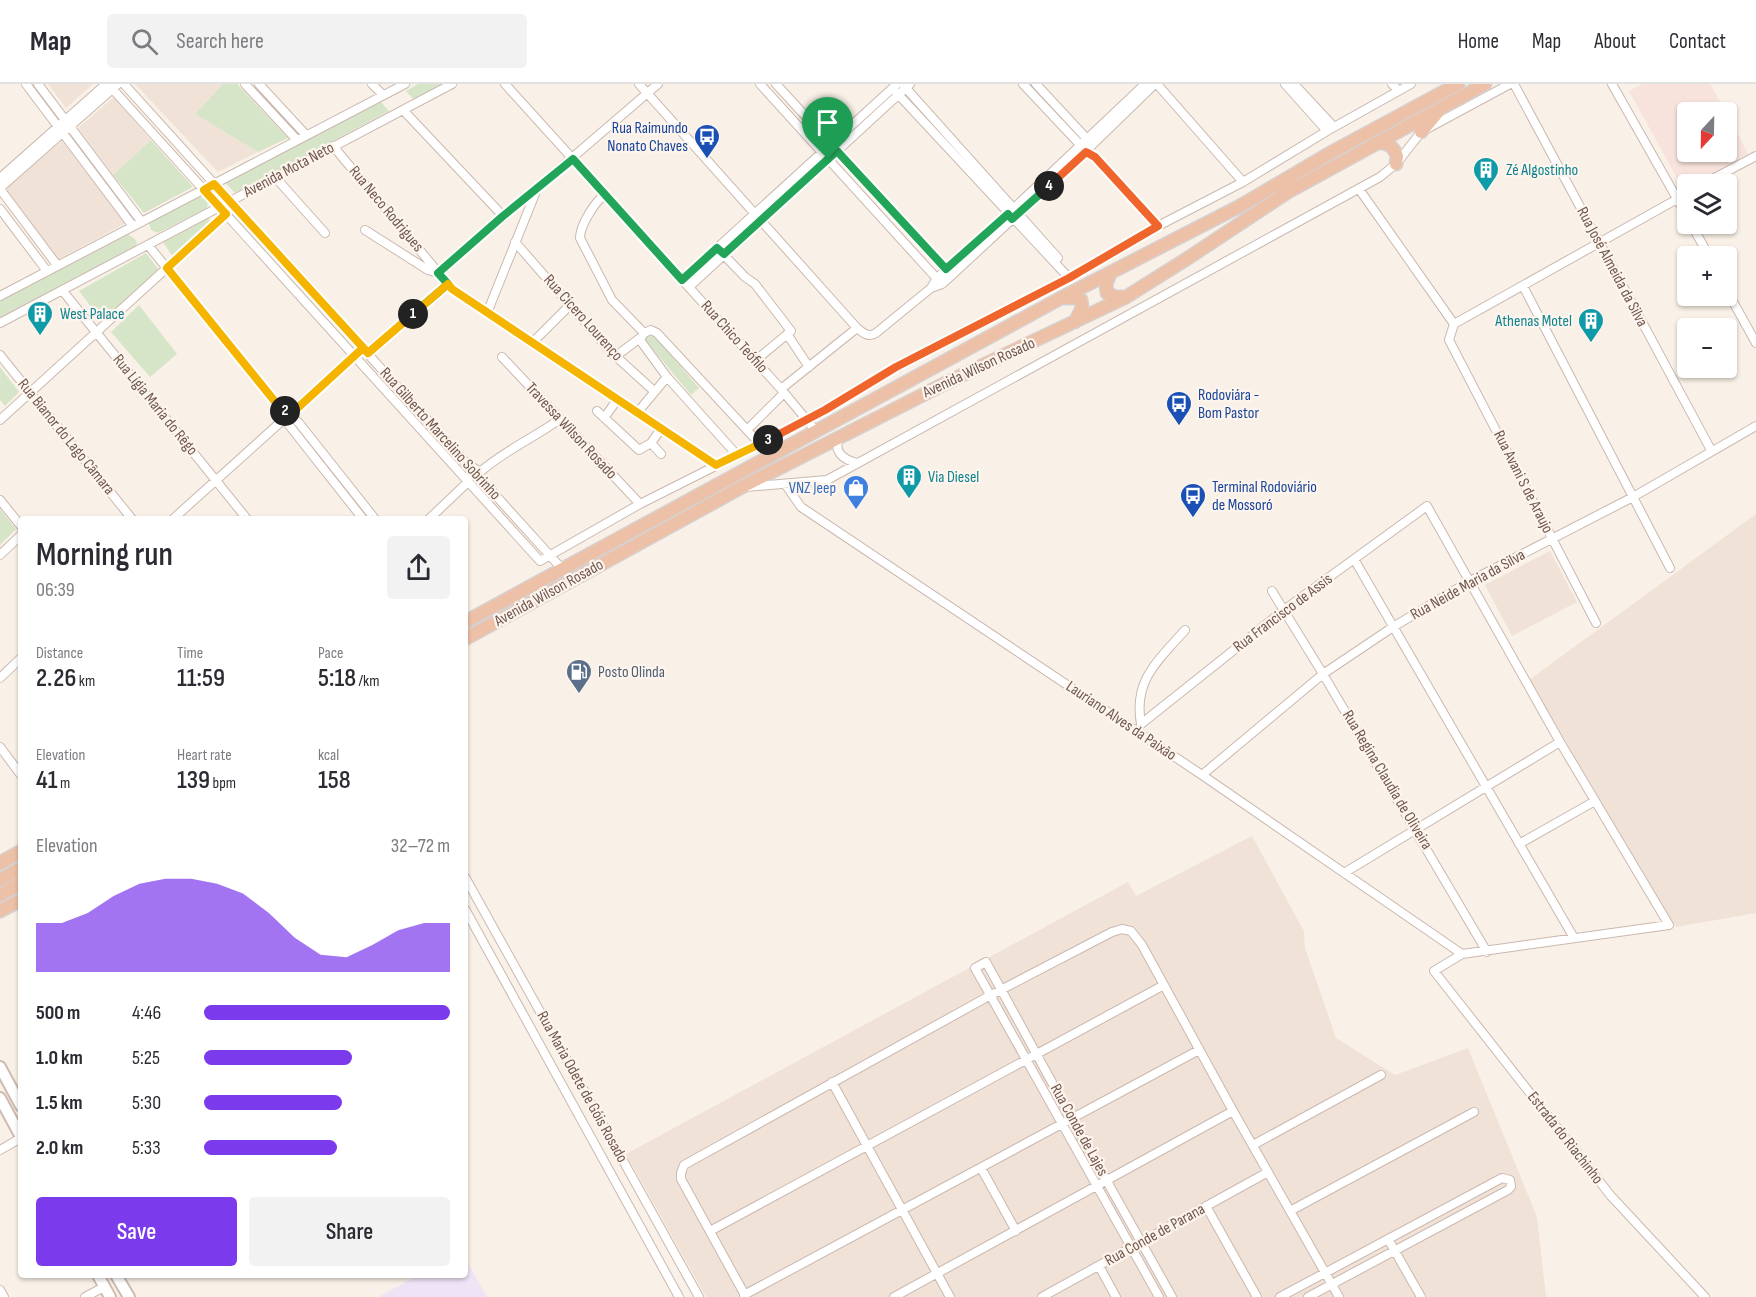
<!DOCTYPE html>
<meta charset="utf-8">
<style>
body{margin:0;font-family:"Sofia Sans Condensed",sans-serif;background:#f2f2f3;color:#2b2b33;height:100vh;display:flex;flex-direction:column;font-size:22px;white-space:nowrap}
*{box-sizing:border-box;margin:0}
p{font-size:20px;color:#7c7c81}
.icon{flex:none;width:33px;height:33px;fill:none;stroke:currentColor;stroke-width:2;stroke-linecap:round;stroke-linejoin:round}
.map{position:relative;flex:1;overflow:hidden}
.side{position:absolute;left:18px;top:432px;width:450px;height:762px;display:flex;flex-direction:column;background:#fff;border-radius:6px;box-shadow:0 2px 4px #0004}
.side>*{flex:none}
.needle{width:39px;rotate:202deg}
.buttons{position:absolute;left:1677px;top:18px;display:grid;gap:12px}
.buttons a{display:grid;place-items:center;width:60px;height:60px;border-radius:6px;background:#fff;box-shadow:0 2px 4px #0004;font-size:30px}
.pin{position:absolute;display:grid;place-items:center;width:51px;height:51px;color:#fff;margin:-62px -26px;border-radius:50% 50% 50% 0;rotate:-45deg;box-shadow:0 0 6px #0007}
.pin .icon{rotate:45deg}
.km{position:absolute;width:30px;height:30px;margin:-15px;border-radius:50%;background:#222;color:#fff;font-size:16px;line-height:30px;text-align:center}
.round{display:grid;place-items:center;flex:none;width:63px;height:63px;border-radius:6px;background:#f2f2f3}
.headline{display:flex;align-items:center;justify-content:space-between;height:102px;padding:0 18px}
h1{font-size:33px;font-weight:600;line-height:45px}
.figures{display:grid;grid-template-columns:repeat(3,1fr);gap:9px;height:102px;padding:6px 18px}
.figures div{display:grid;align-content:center}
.figures b{font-size:26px;font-weight:600}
.figures small{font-size:16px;font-weight:400}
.figures p{font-size:16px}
.chart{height:168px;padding:12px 18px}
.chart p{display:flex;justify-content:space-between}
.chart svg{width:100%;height:108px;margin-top:6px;fill:#7c3aed;opacity:.7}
.action{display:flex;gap:12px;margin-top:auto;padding:12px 18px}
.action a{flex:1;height:69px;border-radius:6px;background:#7c3aed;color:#fff;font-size:24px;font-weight:600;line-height:69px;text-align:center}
.action a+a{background:#f2f2f3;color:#2b2b33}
ul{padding:0 18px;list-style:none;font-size:20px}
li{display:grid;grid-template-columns:96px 72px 1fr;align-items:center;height:45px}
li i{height:15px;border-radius:8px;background:#7c3aed}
header{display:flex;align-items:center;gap:36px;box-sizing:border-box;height:84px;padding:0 30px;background:#fff;border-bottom:2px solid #e1e1e2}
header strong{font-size:28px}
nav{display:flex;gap:33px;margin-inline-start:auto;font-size:21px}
.search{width:420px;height:54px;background:#f2f2f3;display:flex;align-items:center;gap:15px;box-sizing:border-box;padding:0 21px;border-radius:6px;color:#7c7c81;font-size:22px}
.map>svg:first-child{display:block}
</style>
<header>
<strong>Map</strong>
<div class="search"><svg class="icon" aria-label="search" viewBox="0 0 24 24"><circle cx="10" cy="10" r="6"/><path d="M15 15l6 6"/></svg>Search here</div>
<nav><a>Home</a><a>Map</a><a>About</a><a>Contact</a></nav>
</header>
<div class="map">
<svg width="1756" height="1213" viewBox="0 0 1756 1213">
<rect width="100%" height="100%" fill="#f9f1e7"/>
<path fill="#f0e2d6" d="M48 0H93L66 24Z
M135 0H223L195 30 258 68 218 88Z
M114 13 151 56 113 91 78 44Z
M62 57 126 139 57 176 4 106Z
M1756 430V829L1676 843 1529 596Z
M1550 467 1577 518 1512 552 1485 501Z
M1252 752 1304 847 1305 864 1336 954 1395 991 1468 964 1537 1133 1546 1213H706L626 1070 1128 798 1136 812Z"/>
<path fill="#f8e2dc" d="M1642 0H1710L1726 28H1688V68H1726L1727 30 1748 70 1691 100H1688L1683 105 1629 7Z"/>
<path fill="#eee4f6" d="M465 1174 487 1213H378L419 1191H465Z"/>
<path fill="#d6e5c7" d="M223 0H237L288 54 258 68 195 30Z
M418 0H444L414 16 406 7Z
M381 18 389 27 235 109 225 98Z
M151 56 193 103 144 129 113 91Z
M199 112 208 117 207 124 158 149 151 146 149 139 152 136Z
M208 134 211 138 173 173 163 158Z
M128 150 135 155 137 159 135 163 0 235V217Z
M146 169 159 186 102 237 79 207Z
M139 221 177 270 150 293 111 248Z
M650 250H653L699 304 691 311 646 257V254Z
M0 283 19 308 5 322 0 316Z
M0 425 16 445 0 461Z"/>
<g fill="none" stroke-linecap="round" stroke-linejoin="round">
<defs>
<path id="minor" d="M26 0 132 141
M38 0 141 137
M108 0 540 477 640 420 807 336 896 283 1069 194 1158 142 1243 98 1327 47 1411 0
M124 0 563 486
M245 0 297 56
M259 0 306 51
M372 0 383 11
M505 0 781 305 816 347
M639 0 857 244C863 249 869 254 876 249L931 204 942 200 952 191 1086 67 1155 0
M760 0 939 197
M776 0 949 188
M1023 0 1086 67 1095 73 1158 142
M1036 0 1088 56
M1157 0 1243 98
M1285 0 1327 47
M1294 0 1334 43
M1392 0 1399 7
M1514 0 1711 366
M1612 0 1688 134
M904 2 1058 174
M896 8 1069 194
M403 26 503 132
M333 62 452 205 716 381
M275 93 325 149
M0 94 106 0
M1703 100 1756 72
M0 104 118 0
M0 105 57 181
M1359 105 1454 240
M605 110C595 118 580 141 580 154L612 216 644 249
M0 125 47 187
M1691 140 1709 172
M365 146 428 186 438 189
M515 158 611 268 654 307
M148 161 281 325 285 336 363 435
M720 167 745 193 755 200 791 247 755 277
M438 189 658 0
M682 196 897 0
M1523 202 1670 484
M689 203 910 0
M931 204 937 194 1013 125 1145 0
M1726 205 1756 259
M62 206 247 435
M0 212 405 0
M487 229 537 105
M0 239 452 0
M1454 240 1449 256 1596 539
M1454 240 1688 109
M787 250 809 283
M532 259 569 222
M368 269 448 200
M0 271 132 435
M616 272 640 254
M502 273 640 420
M781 305 857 244
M597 327 639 366 651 359 661 345
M287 328 299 339 375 435
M637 329 667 293
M604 334 617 316
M0 336 226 130
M747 346 784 309
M839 354C833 368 844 376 857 379
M651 359 661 370
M737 371 667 293 640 256 644 249 651 246 657 249 760 360
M474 384 480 388C505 366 534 354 560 335
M785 400 801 423 1202 691 1462 870
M746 403 827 396 1380 93 1397 79 1421 48 1510 0
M0 416 21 442
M173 435 363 264
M429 435 468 398V393
M0 471 21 451
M1354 475 1574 854
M1272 507 1323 590 1487 868
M1185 546C1158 577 1133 596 1141 640L1284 526 1427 422 1560 658 1669 841 1462 870 1434 887 1611 1112 1705 1213
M0 594 21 574
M0 663 21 691
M1202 691 1323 590 1393 543 1470 497 1633 413 1756 342
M1519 760 1595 717
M1344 789 1560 658
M465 793 699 1213
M465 825 679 1213
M832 998 950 1213
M1253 1061 1381 991
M0 1066 21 1054
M981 1084 1016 1147
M1206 1122 1257 1213
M1290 1127 1474 1028
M710 1147 1164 901
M1388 1155 1421 1213
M1099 1182 1116 1213
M0 1206 4 1213
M744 1211 1199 966
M85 1213 104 1203
M746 1213 681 1095V1089L684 1081 989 912 1112 848 1122 845 1131 847 1142 861 1233 1027 1339 1213
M894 1213 1233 1027
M1042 1213 1268 1088
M1159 1213 975 884 986 878 1072 1035 1172 1213
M1280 1213 1502 1094 1510 1096 1511 1103 1508 1106 1308 1213"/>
<path id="secondary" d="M0 983 21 1022
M0 1014 21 1053
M98 1191 110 1213
M116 1191 129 1213"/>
<path id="trunk" d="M1421 48 1438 28
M1375 59C1386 58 1393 61 1397 72L1396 80
M1110 190 1106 200 1107 209 1116 213H1126
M1062 214H1076L1081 216 1082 224 1075 238
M465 538 1061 214 1240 122 1332 68 1458 0
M465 555 742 403 952 296 1126 213 1185 176 1288 108 1485 0
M0 779 21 767
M0 796 21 784
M0 811 21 799
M0 827 21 816"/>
</defs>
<use href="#minor" stroke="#cab8af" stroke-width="10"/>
<use href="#secondary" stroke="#cebab0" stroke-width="14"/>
<use href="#trunk" stroke="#d7d0ce" stroke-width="15"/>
<use href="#minor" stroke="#fff" stroke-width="8"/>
<use href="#secondary" stroke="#fff" stroke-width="10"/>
<use href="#trunk" stroke="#edc1a7" stroke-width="12"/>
</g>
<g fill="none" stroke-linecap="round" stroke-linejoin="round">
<defs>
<path id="split-1" d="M413 230 448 200 438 189 503 132 573 75 682 196 717 164 724 170 828 75"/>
<path id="split-2" d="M285 327 281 325 167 184 226 130 204 106 214 100 368 269 413 230"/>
<path id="split-3" d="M285 327 291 330 363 264 368 269 448 200 452 205 716 381 768 356"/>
<path id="split-4" d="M768 356 825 326 896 283 1069 194 1158 142 1095 73 1086 68 1049 102"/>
<path id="split-5" d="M828 75 837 67 946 185 1008 130 1012 135 1049 102"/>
</defs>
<use href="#split-1" stroke="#fff" stroke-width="12"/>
<use href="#split-2" stroke="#fff" stroke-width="12"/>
<use href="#split-3" stroke="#fff" stroke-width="12"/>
<use href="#split-4" stroke="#fff" stroke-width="12"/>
<use href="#split-5" stroke="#fff" stroke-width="12"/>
<use href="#split-1" stroke="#22a559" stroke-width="8"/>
<use href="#split-2" stroke="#f5b400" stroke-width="8"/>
<use href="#split-3" stroke="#f5b400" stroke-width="8"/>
<use href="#split-4" stroke="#f0652b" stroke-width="8"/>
<use href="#split-5" stroke="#22a559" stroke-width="8"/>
</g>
<defs>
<symbol id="bus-pin" viewBox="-11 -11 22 30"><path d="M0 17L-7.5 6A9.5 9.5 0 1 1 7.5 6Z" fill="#1a4fb4" stroke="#fdf5ed"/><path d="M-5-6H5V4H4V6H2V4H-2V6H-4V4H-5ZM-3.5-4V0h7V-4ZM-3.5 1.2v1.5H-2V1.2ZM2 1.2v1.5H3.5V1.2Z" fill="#fff"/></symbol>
<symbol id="building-pin" viewBox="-11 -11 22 30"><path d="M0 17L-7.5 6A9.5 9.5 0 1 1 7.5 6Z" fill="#0f9aa8" stroke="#fdf5ed"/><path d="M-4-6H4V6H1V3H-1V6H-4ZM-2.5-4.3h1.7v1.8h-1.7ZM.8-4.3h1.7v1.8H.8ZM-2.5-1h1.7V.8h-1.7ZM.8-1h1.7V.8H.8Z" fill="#fff"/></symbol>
<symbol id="shop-pin" viewBox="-11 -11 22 30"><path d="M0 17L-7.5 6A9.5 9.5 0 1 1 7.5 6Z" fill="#3f7fe0" stroke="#fdf5ed"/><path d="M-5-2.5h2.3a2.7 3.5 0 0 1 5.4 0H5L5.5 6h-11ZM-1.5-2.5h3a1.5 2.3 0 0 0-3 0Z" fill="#fff"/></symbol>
<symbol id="fuel-pin" viewBox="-11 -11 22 30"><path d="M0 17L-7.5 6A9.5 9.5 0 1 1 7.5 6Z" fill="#5c6f8a" stroke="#fdf5ed"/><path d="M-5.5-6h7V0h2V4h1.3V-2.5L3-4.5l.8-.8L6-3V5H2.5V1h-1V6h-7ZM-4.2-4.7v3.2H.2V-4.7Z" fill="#fff"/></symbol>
</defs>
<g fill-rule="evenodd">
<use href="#bus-pin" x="692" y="38" width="30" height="40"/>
<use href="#building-pin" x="1471" y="71" width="30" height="40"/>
<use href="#building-pin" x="25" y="215" width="30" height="40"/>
<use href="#building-pin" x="1576" y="222" width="30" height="40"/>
<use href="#bus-pin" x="1164" y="305" width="30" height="40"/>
<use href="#building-pin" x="894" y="378" width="30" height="40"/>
<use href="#shop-pin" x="841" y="389" width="30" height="40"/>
<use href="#bus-pin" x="1178" y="397" width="30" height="40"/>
<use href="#fuel-pin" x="564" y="573" width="30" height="40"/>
</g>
<g text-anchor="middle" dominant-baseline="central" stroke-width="4.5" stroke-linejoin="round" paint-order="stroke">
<g font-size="16" fill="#164399" stroke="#fdf5ed" text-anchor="start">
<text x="688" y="44" text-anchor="end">Rua Raimundo<tspan x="688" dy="18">Nonato Chaves</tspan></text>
<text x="1198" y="311">Rodoviára -<tspan x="1198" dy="18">Bom Pastor</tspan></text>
<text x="1212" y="403">Terminal Rodoviário<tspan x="1212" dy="18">de Mossoró</tspan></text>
</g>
<g font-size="16" fill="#70584f" stroke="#fdf5ed">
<text transform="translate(289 86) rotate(-28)">Avenida Mota Neto</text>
<text transform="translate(386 125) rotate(50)">Rua Neco Rodrigues</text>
<text transform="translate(1612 183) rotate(62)">Rua José Almeida da Silva</text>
<text transform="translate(583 234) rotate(48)">Rua Cícero Lourenço</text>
<text transform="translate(734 253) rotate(48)">Rua Chico Teófilo</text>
<text transform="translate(979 284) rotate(-25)">Avenida Wilson Rosado</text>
<text transform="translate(155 321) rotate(51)">Rua Lígia Maria do Rêgo</text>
<text transform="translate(571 347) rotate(47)">Travessa Wilson Rosado</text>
<text transform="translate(440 350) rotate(48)">Rua Gilberto Marcelino Sobrinho</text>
<text transform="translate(66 353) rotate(51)">Rua Bianor do Lago Câmara</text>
<text transform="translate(1523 398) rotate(63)">Rua Avani S de Araujo</text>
<text transform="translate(1468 501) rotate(-29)">Rua Neide Maria da Silva</text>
<text transform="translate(549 509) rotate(-29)">Avenida Wilson Rosado</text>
<text transform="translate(1283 529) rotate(-37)">Rua Francisco de Assis</text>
<text transform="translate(1121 637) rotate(34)">Lauriano Alves da Paixão</text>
<text transform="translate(1387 696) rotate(59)">Rua Regina Claudia de Oliveira</text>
<text transform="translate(582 1003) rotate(61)">Rua Maria Odete de Góis Rosado</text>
<text transform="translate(1079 1046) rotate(61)">Rua Conde de Lajes</text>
<text transform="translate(1565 1054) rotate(52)">Estrada do Riachinho</text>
<text transform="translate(1155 1151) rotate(-29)">Rua Conde de Parana</text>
</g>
<g font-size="16" fill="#0d838f" stroke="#fdf5ed" text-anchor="start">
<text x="1506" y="86">Zé Algostinho</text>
<text x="60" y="230">West Palace</text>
<text x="1572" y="237" text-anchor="end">Athenas Motel</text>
<text x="928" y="393">Via Diesel</text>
</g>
<g font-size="16" fill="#366cbe" stroke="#fdf5ed" text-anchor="end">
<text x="836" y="404">VNZ Jeep</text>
</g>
<g font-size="16" fill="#4e5e75" stroke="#fdf5ed" text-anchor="start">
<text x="598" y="588">Posto Olinda</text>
</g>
</g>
</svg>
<div class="buttons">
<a><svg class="needle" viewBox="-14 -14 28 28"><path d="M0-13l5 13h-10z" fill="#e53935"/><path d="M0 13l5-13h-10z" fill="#7c7c81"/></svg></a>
<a><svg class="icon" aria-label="layers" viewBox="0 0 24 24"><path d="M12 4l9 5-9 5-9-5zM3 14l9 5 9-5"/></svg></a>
<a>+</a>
<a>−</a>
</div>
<div class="pin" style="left:828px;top:75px;background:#1e9e55"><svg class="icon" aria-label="arrive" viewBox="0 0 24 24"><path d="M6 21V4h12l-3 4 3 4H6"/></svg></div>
<b class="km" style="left:413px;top:230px">1</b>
<b class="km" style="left:285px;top:327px">2</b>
<b class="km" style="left:768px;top:356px">3</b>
<b class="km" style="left:1049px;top:102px">4</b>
<section class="side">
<div class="headline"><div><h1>Morning run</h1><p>06:39</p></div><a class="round"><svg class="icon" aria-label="share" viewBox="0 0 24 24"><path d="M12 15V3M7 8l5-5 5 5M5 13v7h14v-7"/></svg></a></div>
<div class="figures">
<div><p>Distance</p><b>2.26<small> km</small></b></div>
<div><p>Time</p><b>11:59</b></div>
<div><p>Pace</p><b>5:18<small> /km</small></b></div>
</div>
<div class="figures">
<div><p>Elevation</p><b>41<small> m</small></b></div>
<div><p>Heart rate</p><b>139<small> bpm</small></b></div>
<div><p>kcal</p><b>158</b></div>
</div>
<div class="chart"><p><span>Elevation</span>32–72 m</p>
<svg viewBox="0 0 160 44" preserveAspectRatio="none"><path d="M0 44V24L10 24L20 20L30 13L40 8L50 6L60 6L70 8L80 12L90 20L100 30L110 37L120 38L130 33L140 27L150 24L160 24V44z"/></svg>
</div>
<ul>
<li><b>500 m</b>4:46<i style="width:100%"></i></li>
<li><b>1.0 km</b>5:25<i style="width:60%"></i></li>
<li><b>1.5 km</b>5:30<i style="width:56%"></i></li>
<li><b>2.0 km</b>5:33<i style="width:54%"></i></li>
</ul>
<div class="action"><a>Save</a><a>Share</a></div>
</section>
</div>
